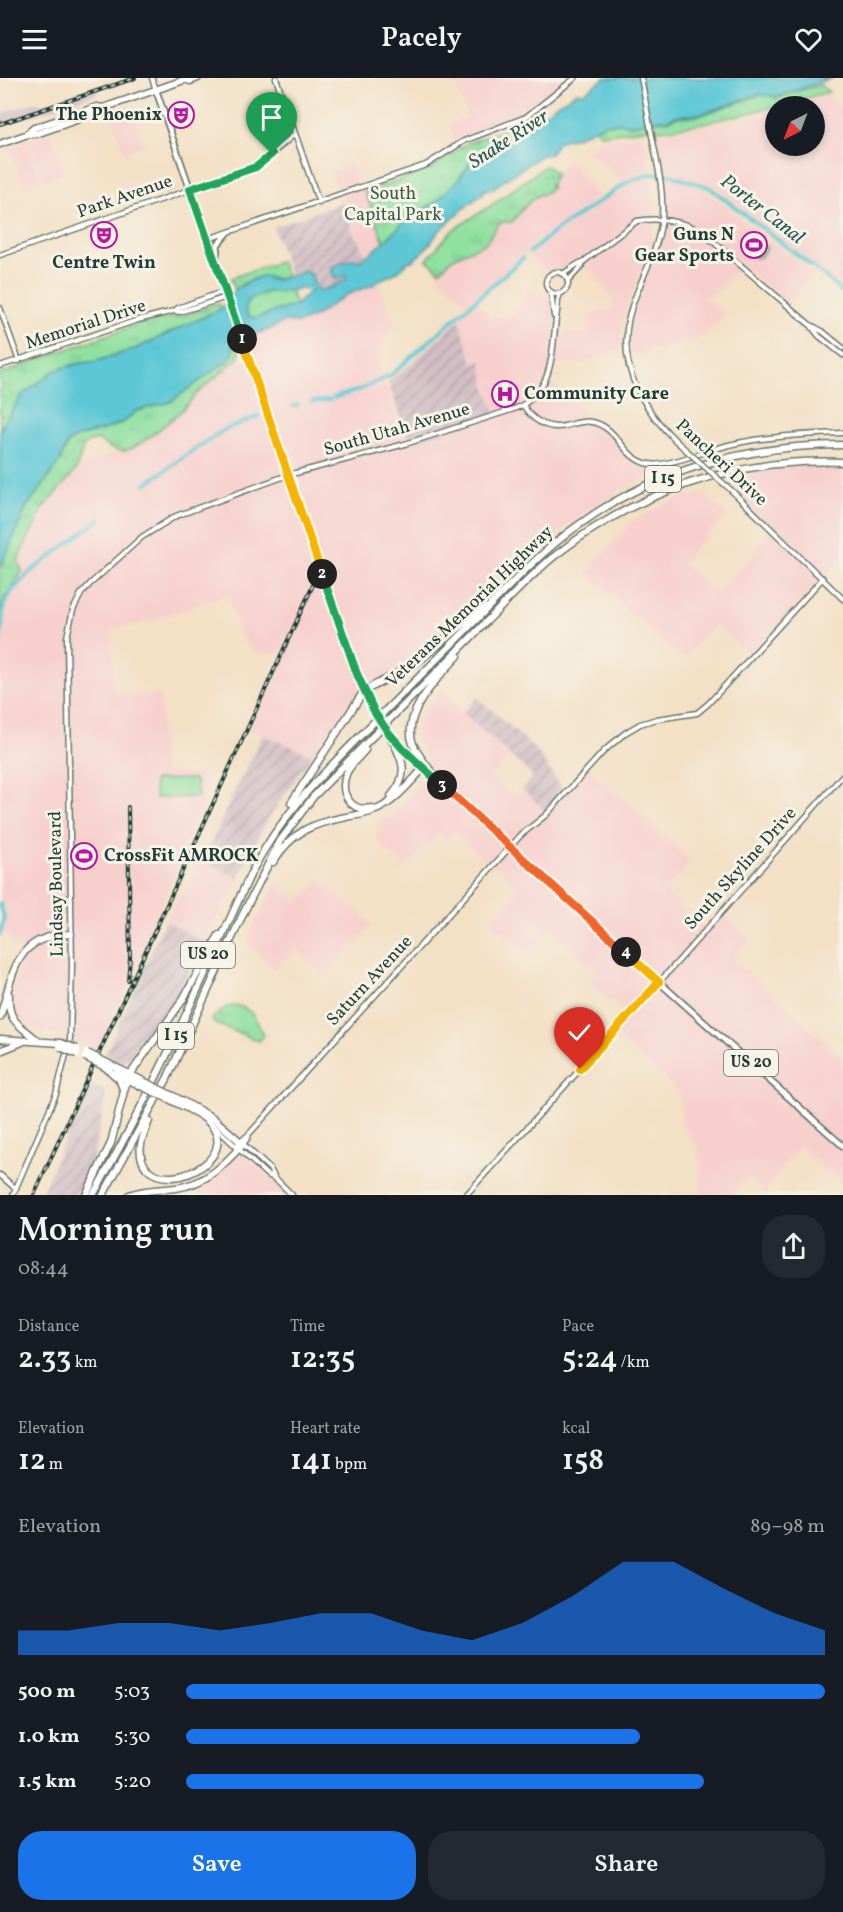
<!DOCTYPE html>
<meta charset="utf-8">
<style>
body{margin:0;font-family:Vollkorn,serif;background:#242831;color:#f1f3f6;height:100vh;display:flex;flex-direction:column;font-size:22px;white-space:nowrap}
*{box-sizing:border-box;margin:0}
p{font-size:20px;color:#9ea1a6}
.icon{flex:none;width:33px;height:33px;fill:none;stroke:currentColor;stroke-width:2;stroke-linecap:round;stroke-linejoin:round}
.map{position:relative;height:1117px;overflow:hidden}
.details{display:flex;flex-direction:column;background:#171b24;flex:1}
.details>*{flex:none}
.needle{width:39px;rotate:222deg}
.buttons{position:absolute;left:765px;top:18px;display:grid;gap:12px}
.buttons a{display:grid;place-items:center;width:60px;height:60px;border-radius:50%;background:#171b24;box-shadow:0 3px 9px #0003;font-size:30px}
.pin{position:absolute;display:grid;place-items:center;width:51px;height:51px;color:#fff;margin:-62px -26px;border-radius:50% 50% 50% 0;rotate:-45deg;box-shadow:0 0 6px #0007}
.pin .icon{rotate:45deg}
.km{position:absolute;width:30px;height:30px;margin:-15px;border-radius:50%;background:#222;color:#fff;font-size:16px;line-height:30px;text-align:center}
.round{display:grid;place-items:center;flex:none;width:63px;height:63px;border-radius:24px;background:#242831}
.head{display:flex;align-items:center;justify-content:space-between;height:102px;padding:0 18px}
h1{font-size:33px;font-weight:600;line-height:45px}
.stats{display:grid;grid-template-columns:repeat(3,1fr);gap:9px;height:102px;padding:6px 18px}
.stats div{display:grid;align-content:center}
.stats b{font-size:30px;font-weight:600}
.stats small{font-size:16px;font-weight:400}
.stats p{font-size:16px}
.chart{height:168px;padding:12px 18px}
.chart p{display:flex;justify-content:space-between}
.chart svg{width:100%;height:108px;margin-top:6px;fill:#1a73e8;opacity:.7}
.cta{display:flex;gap:12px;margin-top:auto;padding:12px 18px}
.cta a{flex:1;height:69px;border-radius:24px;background:#1a73e8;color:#fff;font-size:24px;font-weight:600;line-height:69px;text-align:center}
.cta a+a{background:#242831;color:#f1f3f6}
ul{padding:0 18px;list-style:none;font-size:20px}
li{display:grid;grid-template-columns:96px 72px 1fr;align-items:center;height:45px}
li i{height:15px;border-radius:8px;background:#1a73e8}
header{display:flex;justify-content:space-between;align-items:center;height:78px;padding:0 18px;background:#171b24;font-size:27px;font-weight:600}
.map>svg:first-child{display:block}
</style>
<header><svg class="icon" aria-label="menu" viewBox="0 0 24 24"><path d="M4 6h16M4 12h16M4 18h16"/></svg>Pacely<svg class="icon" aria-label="heart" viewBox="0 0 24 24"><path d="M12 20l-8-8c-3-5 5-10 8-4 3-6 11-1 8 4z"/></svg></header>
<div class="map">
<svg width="843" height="1117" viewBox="0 0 843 1117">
<defs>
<pattern id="industrial-furrows" width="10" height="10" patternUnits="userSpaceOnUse" patternTransform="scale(1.5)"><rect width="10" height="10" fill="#d2bec4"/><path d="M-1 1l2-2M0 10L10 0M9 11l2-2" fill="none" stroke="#aa9ca0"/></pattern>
<pattern id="park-tufts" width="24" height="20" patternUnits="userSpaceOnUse" patternTransform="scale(1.5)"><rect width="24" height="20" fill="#90e0a0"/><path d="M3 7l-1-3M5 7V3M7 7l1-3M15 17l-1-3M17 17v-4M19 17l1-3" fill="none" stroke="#7cc18a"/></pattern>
</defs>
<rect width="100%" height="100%" fill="#f7f3e8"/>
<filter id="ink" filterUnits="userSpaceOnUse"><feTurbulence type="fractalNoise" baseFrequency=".0167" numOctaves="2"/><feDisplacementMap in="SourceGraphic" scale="12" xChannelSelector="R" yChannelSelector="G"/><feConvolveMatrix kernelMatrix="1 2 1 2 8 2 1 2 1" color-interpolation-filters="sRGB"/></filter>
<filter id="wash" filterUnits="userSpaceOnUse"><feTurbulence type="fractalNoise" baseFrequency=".008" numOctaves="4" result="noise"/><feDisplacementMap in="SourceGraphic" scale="24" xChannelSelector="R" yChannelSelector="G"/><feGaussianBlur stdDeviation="1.35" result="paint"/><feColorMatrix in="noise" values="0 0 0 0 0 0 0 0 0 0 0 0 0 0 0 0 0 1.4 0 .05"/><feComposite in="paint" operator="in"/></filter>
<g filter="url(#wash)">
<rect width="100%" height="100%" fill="#f3e0c5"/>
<path fill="#f7d0ce" d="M454 0H575L526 39 456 67 449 47 468 39Z
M827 17 843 31V210L713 107 700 102 664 93 652 57 763 37 775 33 776 68H814V28H790Z
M130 27 144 67 124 74 110 34Z
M50 55 64 95 44 102 29 62Z
M643 58 650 91 649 93 622 105 612 93 583 71 606 60Z
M27 63 41 103 24 110 10 69Z
M567 80 598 119 537 164 467 225 436 197 453 180 462 175 477 170 492 158 498 146 502 144H512L525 126 550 108Z
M350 87 358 110 365 108 384 164 366 179 359 161 355 159 330 93Z
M651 99 654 123 653 156 649 174 634 211 622 246 621 270 584 285 556 286 550 302 586 338 585 343 605 348 626 373 650 387 654 397 616 415 562 452 452 556 425 579 359 620 347 629 312 677 247 651 289 563 316 499 281 576 253 574 244 564 227 517 141 546 111 551 114 616 160 617 163 695 205 696 206 716 134 896 97 973 62 958 30 950 20 945 12 933 13 915 17 895 26 877 0 851V539L3 523 22 494 18 481 43 430 76 392 103 379 135 369 179 335 190 325 195 317 238 280 242 282 247 279 244 269 251 257 268 252 284 244 298 245 314 239 346 217 375 206 377 203 395 249 384 259 381 266 378 279 379 288 405 366 496 336 486 309 480 284 473 286 459 241 478 224 490 239H511L531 210 555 223 554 255H587L591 236 613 230V221L584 184 576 190 549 195 530 178 549 160 614 116 635 105Z
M660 102H680L701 110 813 195 786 226 741 188 720 212 704 218 725 237 697 261 627 278 626 261 633 226 649 188 662 143Z
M801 387 843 388V479L751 578 715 545 683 581 587 495 631 445 639 439 681 419 699 416 705 418 726 436 682 485 717 516 774 452 732 413 753 392Z
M439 612 510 678 491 699 514 719 522 711 548 735 588 690 692 782 665 813 706 850 720 835 750 862 733 881 843 980V1107L800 1069 777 1094 766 1116 747 1099 731 1117H699L702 1096 699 1075 682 1046 680 1019 678 1014 665 1000 613 954 627 938 589 904 598 894 551 851 527 876 491 843 521 811 495 787 492 790 454 754 446 762 438 756 407 789 377 763 379 742 389 740 432 692 414 657V646Z
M203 783 238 800 205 864 165 843Z
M320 801 372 847 324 897 295 870 275 891 247 865 248 859 276 805 298 825Z
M241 1072 266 1096 277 1102 292 1117H200V1114Z"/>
<path fill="url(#industrial-furrows)" d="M342 125 355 159 359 161 366 179 334 200 343 198H346L347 201 334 208 319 213 315 208 311 197H309L307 193 290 198 273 149Z
M459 241 473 286 481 283 486 309 496 337 410 364 388 304 408 289Z
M477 619 535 671 566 715 548 735 522 711 533 698 463 635Z
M263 657 312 677 267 742 238 800 203 783 232 719Z
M165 843 205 864 174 923 142 966 129 980 120 985 105 977Z
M91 1005 107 1014 92 1084 77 1117H41L72 1044H76Z"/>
<path fill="#d2bec4" d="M100 7 98 15 0 49V36L36 24 42 27Z"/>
<path fill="#90e0a0" stroke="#588e6a" stroke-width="1.5" d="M747 152 767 170 760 179H757L755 180 753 178V174L739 162Z
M194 701 196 704 198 719 155 720 154 702Z"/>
<path fill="url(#park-tufts)" stroke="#588e6a" stroke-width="1.5" d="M820 7 829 14C773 28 717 46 659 52L657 49 602 57 595 51 605 46 620 45 631 47 660 42 667 43 676 39 701 37 759 17 767 16 776 20Z
M510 50 514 60 491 66 473 81 458 102 436 124 407 141 384 164 365 114 429 92 468 65Z
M547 88 556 96 550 107 552 109 543 117 540 116C527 125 521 132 512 144H502L498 146 486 165 453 180 440 193 427 182 451 153 492 127 544 89Z
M281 183 286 199C272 203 274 198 262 199 253 199 243 206 235 211L231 200Z
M291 213 296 227 255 240 248 238 244 230 248 222 266 214Z
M217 225 223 230 135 271 97 283 76 286 54 293 22 317 0 352V297L39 281 142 245 187 237Z
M236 265 239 274 238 280 195 317C187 330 139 371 124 373 114 374 106 367 98 362L89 364 83 369 76 392 43 430 18 481 22 494 3 523 0 535V491L2 486 26 430 59 385 68 364 78 359 112 349 125 343 136 333 170 324 227 283Z
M234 927C253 931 256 940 263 957L259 963 214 945 212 941 225 930Z"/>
<path fill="#5dc7d6" stroke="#3e8285" stroke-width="1.5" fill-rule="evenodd" d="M605 0H833L777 19 759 16 701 36 676 38 667 42 660 41 631 47 620 45 605 46 576 59 563 62 557 65 550 76 542 77 490 112 485 111 483 116 469 126 438 154 430 166 414 182 408 184 397 194 377 203 375 206 346 217 314 239 298 245 284 244 268 252 251 257 233 268V276L227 283 170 324 136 333 125 343 112 349 78 359 68 364 59 385 26 430 0 491V352L22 317 54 293 76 286 97 283 135 271 223 230 235 211 256 200 264 198 275 202 308 193 309 197 311 196 315 208 319 213 334 208 347 201 346 198 334 200 331 189 352 181 360 183 384 164 407 141 436 124 458 102 473 81 491 66 514 60 556 27 577 14 583 15ZM300 210 305 212 309 211 310 213 296 227 255 240 248 238 245 230 248 222 266 214 291 213Z"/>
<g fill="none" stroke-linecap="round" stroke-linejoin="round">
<path stroke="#5dc7d6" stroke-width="1.5" d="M840 191 843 188"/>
<path stroke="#5dc7d6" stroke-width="4" d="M530 174 555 153 628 104 651 96H667L709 109 821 195 843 215
M333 320 359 312 391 297 523 180
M311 324 329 322
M293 328 298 327
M146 406 199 368 226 351 259 338
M0 565 4 528 11 514 29 495 100 441
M0 826 4 840 0 856"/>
</g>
</g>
<g filter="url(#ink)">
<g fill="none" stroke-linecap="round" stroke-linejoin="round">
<defs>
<path id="secondary" d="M152 0 156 12
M276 0 319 125
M641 0C645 19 648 39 652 58 657 85 664 112 662 139 659 168 646 191 636 217 612 275 634 323 677 364
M208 161 426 87 464 63 526 39 575 0
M0 177 256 89 295 56
M546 205a11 11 0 1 1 22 0a11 11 0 1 1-22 0Z
M562 196C570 193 576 185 583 184L637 143C656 139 685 143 702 154L809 246 822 253 843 270
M568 203 582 188 583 184
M551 214 554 238
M0 230 19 283
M174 233 180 234 227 219
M812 249 819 258 843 277
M0 288 138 242 174 233 178 230 225 213
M523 327C532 342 547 352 565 348 574 346 583 342 592 344 619 349 622 381 649 386 665 390 713 370 733 366 769 358 806 356 843 355
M732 413 843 521
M213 1047 266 1096 277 1102 292 1117
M249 1056 247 1061 243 1066 270 1091 276 1102
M236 1068 249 1056 521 757 546 737 604 673 625 655 640 646 657 641 697 635 708 626 823 500
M0 1097 16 1111
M13 1117 56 1016 70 961 72 889 67 559 73 532 81 516 90 506 142 459 176 438 288 397 405 366 514 331C557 314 551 270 557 234 558 227 557 222 560 216
M466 1117 681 880 843 697"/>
<path id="primary" d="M156 12 357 596C377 644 395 664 433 699
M216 179 218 166 227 156
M446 711 659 904 843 1068"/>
<path id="highway" d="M28 55 34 50 97 29 103 30
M0 66 28 56H36L99 34 103 30 187 1 190 3 198 0
M389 629C417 601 445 573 473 545 507 510 540 474 580 446 656 391 750 367 843 367
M394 637C424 607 454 577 484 546 506 524 528 500 552 480 635 414 737 379 843 384
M388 654C401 678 412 695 391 718
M365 672C359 679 351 686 347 694 338 714 350 735 372 730
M447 712C436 698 420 683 413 666 401 634 439 599 458 578
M291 725 364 613 415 586 484 529
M273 784C293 753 311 746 346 739 357 737 368 736 378 731 396 723 410 704 424 690
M9 917C7 945 21 947 38 963
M0 939C14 895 14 857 71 856
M0 961 61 965
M0 973 22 964
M107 985 141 1002
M105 989 119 1001 123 1011
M116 995 139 1007
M149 1043C142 1060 135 1075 147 1091 176 1117 247 1074 204 1040 194 1033 182 1028 171 1022
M86 1117 111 1065 127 1001 182 923 219 857
M93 1117C153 1014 201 904 251 795 280 738 324 694 369 649
M103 1117 167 1001 243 836 280 763 313 719 374 657
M129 1117C145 1111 160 1112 176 1110 206 1106 224 1087 243 1066L213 1040 173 1018"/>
</defs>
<use href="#secondary" stroke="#697667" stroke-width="7"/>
<use href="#primary" stroke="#697667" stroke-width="8"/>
<use href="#highway" stroke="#697667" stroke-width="9"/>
<use href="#secondary" stroke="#fff" stroke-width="4"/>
<use href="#primary" stroke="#fff" stroke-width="4.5"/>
<use href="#highway" stroke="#fff" stroke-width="6"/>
<defs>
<path id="rail" d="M0 46 135 0
M128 729 130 880 128 902
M34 1117 314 505"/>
</defs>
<use href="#rail" stroke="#1f3d34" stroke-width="4"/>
<use href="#rail" stroke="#f7f3e8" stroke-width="1.5" stroke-dasharray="4.5" stroke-linecap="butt"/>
<defs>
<path id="secondary-bridge" d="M677 364 732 413"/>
<path id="highway-bridge" d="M369 649 389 629
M374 657 394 637
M61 965 77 971
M60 969 77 976
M87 975 107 985
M85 979 105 989
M141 1002 173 1018
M139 1007 171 1022"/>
</defs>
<use href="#secondary-bridge" stroke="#697667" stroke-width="7" stroke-linecap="butt"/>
<use href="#highway-bridge" stroke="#697667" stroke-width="9" stroke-linecap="butt"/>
<use href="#secondary-bridge" stroke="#fff" stroke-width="4"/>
<use href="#highway-bridge" stroke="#fff" stroke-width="6"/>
</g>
</g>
<g fill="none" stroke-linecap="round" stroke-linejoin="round" filter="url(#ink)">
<defs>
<path id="split-1" d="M242 261 190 111 256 89 272 76"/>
<path id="split-2" d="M242 261 322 496"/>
<path id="split-3" d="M322 496 357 596 375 635 388 654 403 671 442 707"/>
<path id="split-4" d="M442 707 626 874"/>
<path id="split-5" d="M580 991 659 904 626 874"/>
</defs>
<use href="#split-1" stroke="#fff" stroke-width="12"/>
<use href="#split-2" stroke="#fff" stroke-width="12"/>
<use href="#split-3" stroke="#fff" stroke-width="12"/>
<use href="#split-4" stroke="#fff" stroke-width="12"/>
<use href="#split-5" stroke="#fff" stroke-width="12"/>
<use href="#split-1" stroke="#22a559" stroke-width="8"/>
<use href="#split-2" stroke="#f5b400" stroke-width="8"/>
<use href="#split-3" stroke="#22a559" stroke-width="8"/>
<use href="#split-4" stroke="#f0652b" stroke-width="8"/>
<use href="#split-5" stroke="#f5b400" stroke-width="8"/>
</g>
<defs>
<symbol id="theatre-ring" viewBox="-11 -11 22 22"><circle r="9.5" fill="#f7f3e8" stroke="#b5179e" stroke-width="1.5"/><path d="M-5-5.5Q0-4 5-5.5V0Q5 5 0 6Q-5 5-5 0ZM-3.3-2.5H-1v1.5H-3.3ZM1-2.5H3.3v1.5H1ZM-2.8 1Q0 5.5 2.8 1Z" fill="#b5179e"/></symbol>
<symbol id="stadium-ring" viewBox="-11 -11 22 22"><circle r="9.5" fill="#f7f3e8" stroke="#b5179e" stroke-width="1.5"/><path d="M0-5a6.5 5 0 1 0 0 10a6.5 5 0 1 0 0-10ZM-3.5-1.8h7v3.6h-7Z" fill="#b5179e"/></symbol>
<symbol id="hospital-ring" viewBox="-11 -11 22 22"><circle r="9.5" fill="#f7f3e8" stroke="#b5179e" stroke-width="1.5"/><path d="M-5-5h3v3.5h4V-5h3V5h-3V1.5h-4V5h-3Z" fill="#b5179e"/></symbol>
</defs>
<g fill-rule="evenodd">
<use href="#theatre-ring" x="166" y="22" width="30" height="30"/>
<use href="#theatre-ring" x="89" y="142" width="30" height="30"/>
<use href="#stadium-ring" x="739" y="152" width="30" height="30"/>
<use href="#hospital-ring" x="490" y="301" width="30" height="30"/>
<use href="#stadium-ring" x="69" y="763" width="30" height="30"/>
</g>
<g text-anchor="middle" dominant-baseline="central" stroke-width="6" stroke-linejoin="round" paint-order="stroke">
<g fill="#f7f3e8" stroke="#60746a" stroke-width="1.5">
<rect x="645" y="388" width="36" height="26" rx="4.5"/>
<rect x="181" y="864" width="54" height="26" rx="4.5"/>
<rect x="158" y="945" width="36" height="26" rx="4.5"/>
<rect x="724" y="972" width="54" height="26" rx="4.5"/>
</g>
<g font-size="16" font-weight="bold" fill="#1f3d34">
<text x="663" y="401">I 15</text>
<text x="208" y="877">US 20</text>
<text x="176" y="958">I 15</text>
<text x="751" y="985">US 20</text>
</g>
<g font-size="18" font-weight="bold" fill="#1f3d34" stroke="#f7f3e8" text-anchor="end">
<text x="162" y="37">The Phoenix</text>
<text x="734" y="157">Guns N<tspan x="734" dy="21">Gear Sports</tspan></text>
<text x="104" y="185" text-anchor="middle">Centre Twin</text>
<text x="524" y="316" text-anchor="start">Community Care</text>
<text x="104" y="778" text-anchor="start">CrossFit AMROCK</text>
</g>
<g font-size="18" fill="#365e4a" stroke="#f7f3e8">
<text x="393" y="116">South<tspan x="393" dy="21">Capital Park</tspan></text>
</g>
<g font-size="18" fill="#1f3d34" stroke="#f7f3e8">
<text transform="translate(125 119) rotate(-19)">Park Avenue</text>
<text transform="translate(86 247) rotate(-18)">Memorial Drive</text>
<text transform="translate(397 352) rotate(-16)">South Utah Avenue</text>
<text transform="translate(721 385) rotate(43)">Pancheri Drive</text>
<text transform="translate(470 529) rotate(-44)">Veterans Memorial Highway</text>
<text transform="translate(741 791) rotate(-48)">South Skyline Drive</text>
<text transform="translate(57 806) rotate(-91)">Lindsay Boulevard</text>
<text transform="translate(370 903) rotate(-47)">Saturn Avenue</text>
</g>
<g font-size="20" font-style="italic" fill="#2b5954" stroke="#f7f3e8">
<text transform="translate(509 62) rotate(-33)">Snake River</text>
<text transform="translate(762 132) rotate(38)">Porter Canal</text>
</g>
</g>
</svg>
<div class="buttons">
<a><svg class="needle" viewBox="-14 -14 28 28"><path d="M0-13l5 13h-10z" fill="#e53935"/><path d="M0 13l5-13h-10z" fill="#9ea1a6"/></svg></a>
</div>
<div class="pin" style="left:272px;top:76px;background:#1e9e55"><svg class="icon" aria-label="arrive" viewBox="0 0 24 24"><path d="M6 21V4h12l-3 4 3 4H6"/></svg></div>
<div class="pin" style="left:580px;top:991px;background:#d93025"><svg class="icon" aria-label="check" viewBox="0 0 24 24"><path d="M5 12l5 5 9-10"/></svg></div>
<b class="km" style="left:242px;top:261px">1</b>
<b class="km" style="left:322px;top:496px">2</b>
<b class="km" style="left:442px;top:707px">3</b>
<b class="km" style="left:626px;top:874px">4</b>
</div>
<section class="details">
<div class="head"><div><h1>Morning run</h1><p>08:44</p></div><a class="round"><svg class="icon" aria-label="share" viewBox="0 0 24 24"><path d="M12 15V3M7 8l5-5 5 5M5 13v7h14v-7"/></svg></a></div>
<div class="stats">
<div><p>Distance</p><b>2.33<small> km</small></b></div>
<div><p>Time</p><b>12:35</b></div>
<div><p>Pace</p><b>5:24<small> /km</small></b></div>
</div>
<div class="stats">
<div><p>Elevation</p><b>12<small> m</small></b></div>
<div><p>Heart rate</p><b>141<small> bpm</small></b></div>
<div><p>kcal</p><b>158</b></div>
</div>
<div class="chart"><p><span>Elevation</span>89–98 m</p>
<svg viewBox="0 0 160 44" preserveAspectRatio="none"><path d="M0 44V34L10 34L20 31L30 31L40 34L50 31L60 27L70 27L80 34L90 38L100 31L110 20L120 6L130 6L140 17L150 27L160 34V44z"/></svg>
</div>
<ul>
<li><b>500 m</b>5:03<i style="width:100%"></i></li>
<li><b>1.0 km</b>5:30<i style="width:71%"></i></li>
<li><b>1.5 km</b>5:20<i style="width:81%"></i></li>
</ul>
<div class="cta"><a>Save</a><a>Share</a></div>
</section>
